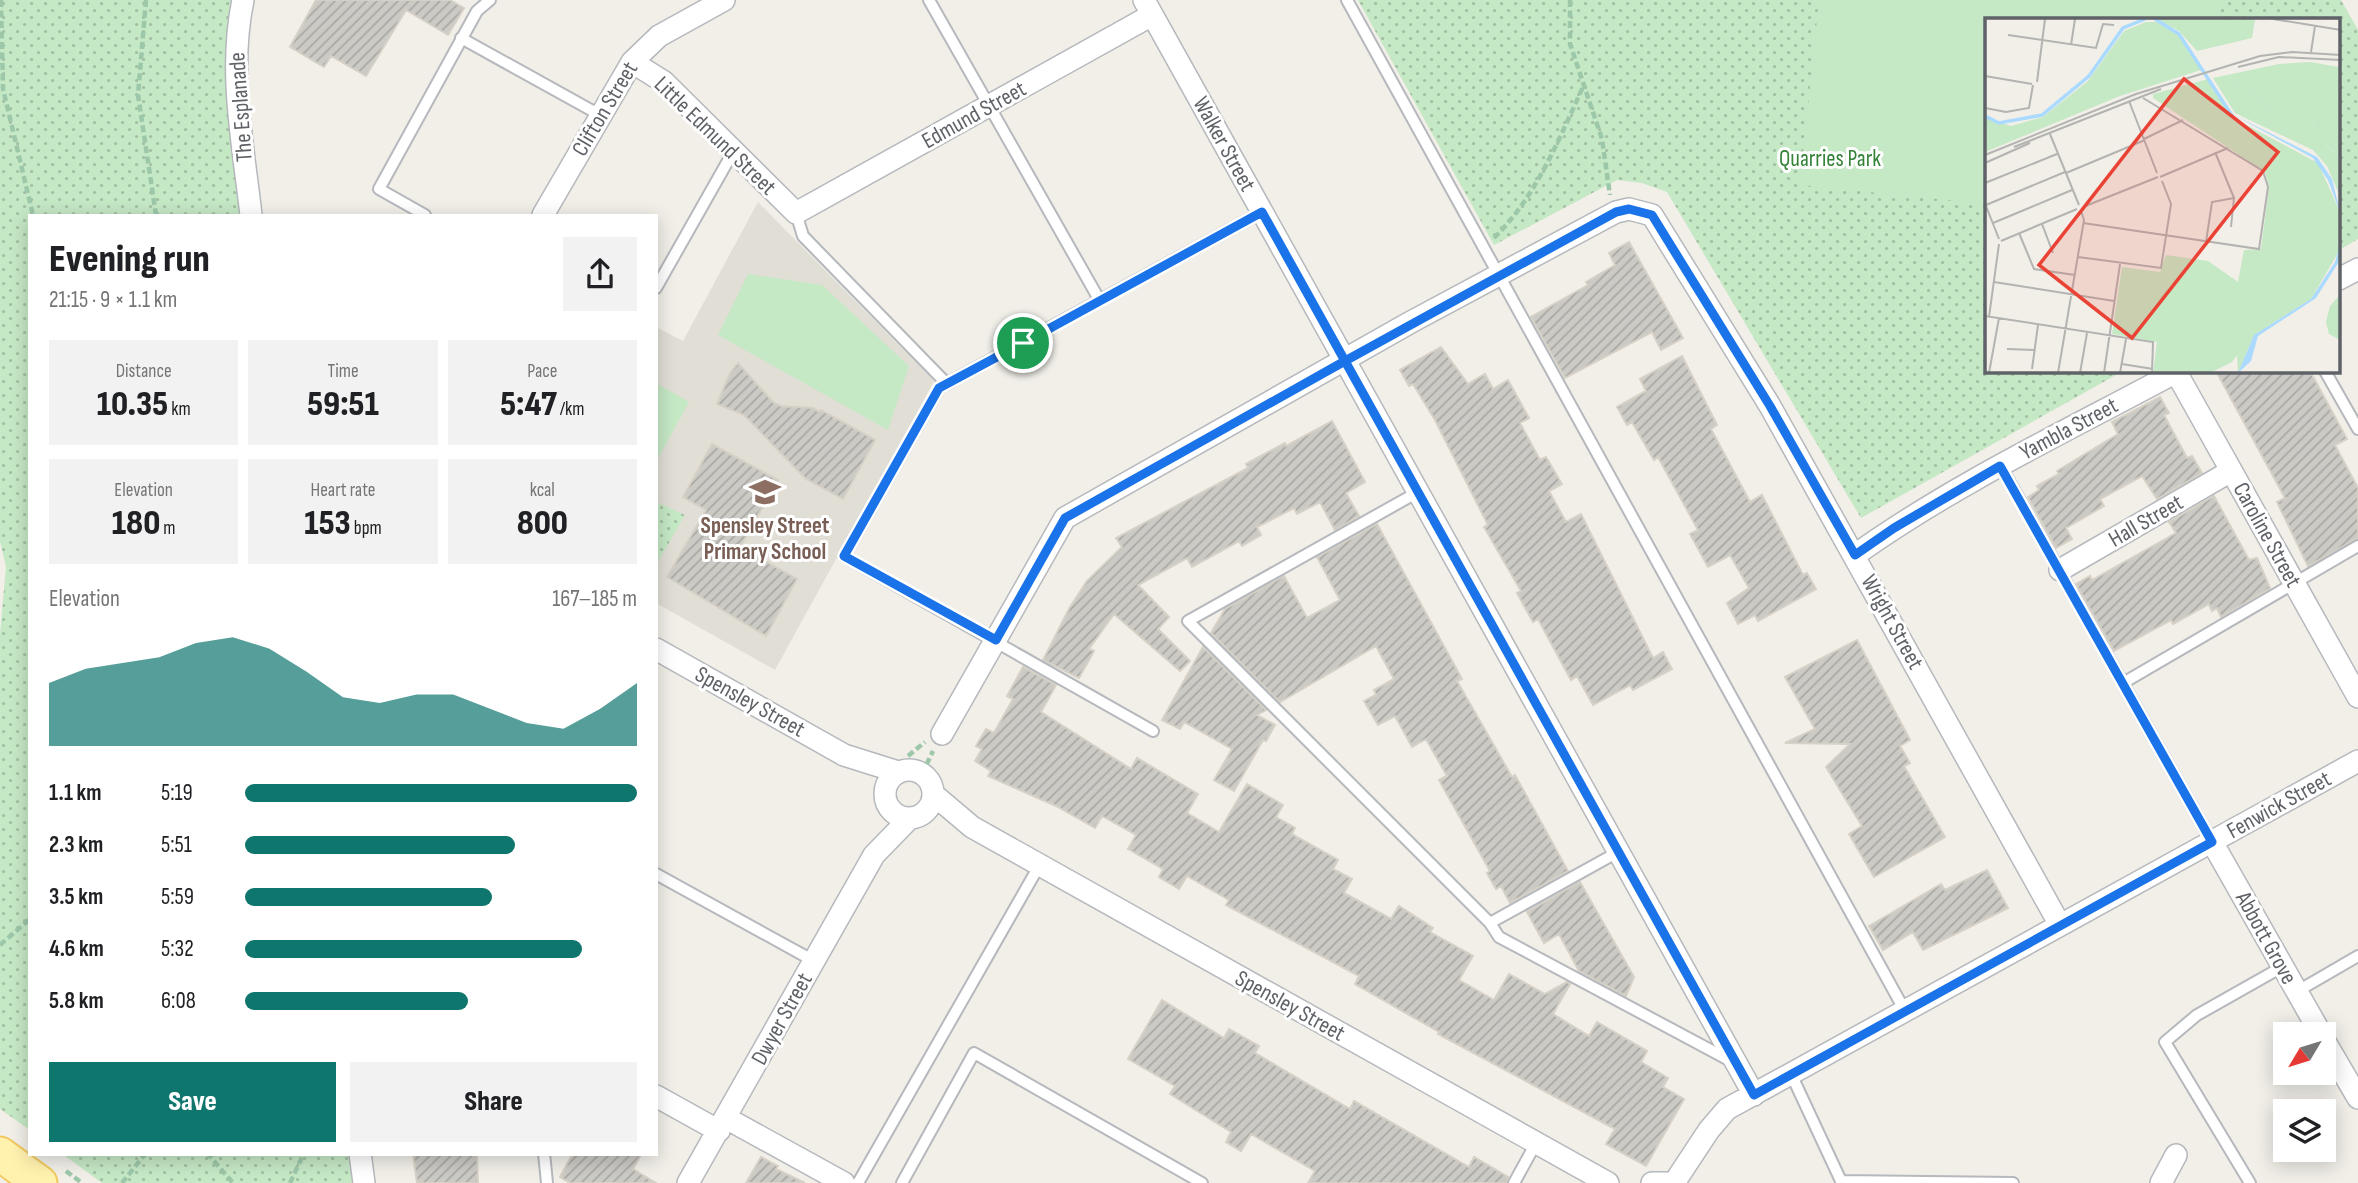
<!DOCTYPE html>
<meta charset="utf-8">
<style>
body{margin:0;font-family:"Sofia Sans Condensed",sans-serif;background:#f2f2f2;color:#202124;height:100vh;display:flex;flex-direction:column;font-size:26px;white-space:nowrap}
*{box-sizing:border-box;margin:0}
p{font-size:23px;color:#757577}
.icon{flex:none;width:38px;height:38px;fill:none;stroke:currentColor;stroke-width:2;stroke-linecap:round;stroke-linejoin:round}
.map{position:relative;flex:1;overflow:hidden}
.drawer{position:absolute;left:28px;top:214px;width:630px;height:942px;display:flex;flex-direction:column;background:#fff;border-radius:0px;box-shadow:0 4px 18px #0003}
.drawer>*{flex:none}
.needle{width:46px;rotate:232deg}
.buttons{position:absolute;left:2273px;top:1022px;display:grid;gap:14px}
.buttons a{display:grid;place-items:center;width:63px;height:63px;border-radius:0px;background:#fff;box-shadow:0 4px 18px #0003;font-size:35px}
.pin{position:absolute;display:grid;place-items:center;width:60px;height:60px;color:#fff;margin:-30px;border:4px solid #fff;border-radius:50%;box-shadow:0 2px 7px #0007}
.round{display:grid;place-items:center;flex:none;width:74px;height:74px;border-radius:0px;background:#f2f2f2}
.head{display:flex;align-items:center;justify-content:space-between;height:119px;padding:0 21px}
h1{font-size:38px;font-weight:800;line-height:52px}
.figures{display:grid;grid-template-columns:repeat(3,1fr);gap:10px;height:119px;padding:7px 21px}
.figures div{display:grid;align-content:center;border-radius:0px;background:#f2f2f2;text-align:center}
.figures b{font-size:35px;font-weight:800}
.figures small{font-size:19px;font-weight:400}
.figures p{font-size:19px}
.chart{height:196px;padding:14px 21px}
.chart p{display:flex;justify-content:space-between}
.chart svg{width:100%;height:126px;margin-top:7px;fill:#0f766e;opacity:.7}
.primary-button{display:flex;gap:14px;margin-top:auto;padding:14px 21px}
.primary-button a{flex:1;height:80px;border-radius:0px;background:#0f766e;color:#fff;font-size:28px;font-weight:800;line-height:80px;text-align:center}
.primary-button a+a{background:#f2f2f2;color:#202124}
ul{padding:0 21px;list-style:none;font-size:23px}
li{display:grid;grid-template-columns:112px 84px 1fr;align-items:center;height:52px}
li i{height:18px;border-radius:9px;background:#0f766e}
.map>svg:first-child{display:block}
</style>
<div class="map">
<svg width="2358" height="1183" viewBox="0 0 2358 1183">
<defs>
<pattern id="grass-dots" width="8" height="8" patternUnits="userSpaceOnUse" patternTransform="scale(1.75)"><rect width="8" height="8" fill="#c5e8c5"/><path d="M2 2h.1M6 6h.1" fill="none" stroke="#a3c0a4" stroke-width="1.8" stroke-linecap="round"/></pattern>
<pattern id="building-hatch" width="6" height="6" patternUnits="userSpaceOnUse" patternTransform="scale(1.75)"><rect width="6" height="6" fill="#cccac5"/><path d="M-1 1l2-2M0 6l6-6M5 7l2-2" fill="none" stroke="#a9a8a4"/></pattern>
</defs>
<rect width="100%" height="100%" fill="#f1efe8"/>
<path fill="#e1ded6" d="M758 202 934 381 775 670 656 603V327L683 341Z"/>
<path fill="url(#grass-dots)" d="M0 0H233L225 76 241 215H30V1130L0 1109V634L6 567 0 541Z
M1358 0H2341L2358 30V239L2339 250V19H1987V371H2123L1861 518 1667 192 1642 183 1617 180 1494 245Z
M656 502 685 515 656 565Z
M61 1153H349L352 1183H102Z"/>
<path fill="#c5e8c5" d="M1819 0H2219L2217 19H1987V204L1800 185Z
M748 274 822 285 909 366 888 430 718 335Z
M656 383 689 402 656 462Z"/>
<path fill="url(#building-hatch)" stroke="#d6d1c6" stroke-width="2" d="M316 0H450L464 8 448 35 406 10 366 76 331 56 324 67 290 47Z
M1629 242 1683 338 1661 350 1652 332 1565 378 1531 317 1588 285 1586 282 1615 265 1609 253Z
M1441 347 1468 384 1485 374 1493 389 1508 380 1529 418 1520 423 1540 460 1546 457 1562 484 1549 491 1566 522 1581 514 1653 658 1663 652 1672 669 1633 690 1630 685 1593 705 1577 676 1571 680 1538 619 1533 622 1517 593 1521 591 1484 527 1488 525 1435 420 1413 384 1409 386 1400 370Z
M1682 356 1717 425 1711 429 1750 502 1762 495 1803 575 1807 573 1816 589 1758 621 1755 615 1738 624 1727 603 1749 588 1730 555 1708 567 1690 534 1698 530 1658 457 1654 460 1632 422 1627 425 1617 407 1646 391 1640 379Z
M738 363 774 403 781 406 813 408 819 412 821 410 875 440 843 499 806 479 744 415 717 404 730 373Z
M2216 371H2310L2347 439 2335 445 2358 488V538L2308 566 2277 502 2285 498Z
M2160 397 2169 413 2164 415 2187 458 2192 456 2202 473 2157 499 2142 476 2100 499 2104 506 2066 528 2072 539 2056 548 2028 497 2039 490 2037 486 2059 474 2057 471 2118 434 2112 422Z
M1332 421 1365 482 1346 493 1359 516 1335 530 1320 502 1297 514 1294 508 1257 527 1261 535 1242 546 1239 541 1192 567 1187 558 1138 585 1169 617 1158 629 1190 661 1180 671 1114 614 1089 649 1094 651 1079 678 1043 660 1070 607 1087 581 1122 547 1116 538 1248 468 1246 464 1285 443 1286 446Z
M712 444 778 480 740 547 797 579 766 636 667 577 706 510 683 497Z
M2214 496 2249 560 2257 558 2270 588 2221 617 2217 608 2212 611 2209 604 2173 624 2171 620 2114 651 2076 584 2090 576 2092 580 2176 533 2169 522Z
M1377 524 1462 679 1457 681 1512 777 1515 775 1568 871 1510 903 1501 886 1496 889 1487 873 1490 871 1439 780 1447 776 1426 739 1412 747 1395 716 1378 725 1364 701 1376 695 1374 690 1394 679 1376 646 1280 702 1211 633 1225 609 1284 576 1307 618 1340 600 1317 557Z
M1857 640 1910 740 1900 746 1910 763 1904 766 1945 837 1874 877 1849 834 1862 826 1826 767 1850 744 1785 743 1815 729 1785 677Z
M1203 647 1266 710 1257 715 1275 725 1266 741 1263 740 1234 791 1214 780 1232 749 1184 722 1180 729 1162 720Z
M1023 667 1056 685 1041 712 1131 769 1137 758 1198 794 1187 813 1219 832 1247 784 1283 805 1276 817 1295 828 1292 834 1338 860 1333 869 1352 879 1344 893 1391 919 1399 906 1433 928 1430 932 1473 956 1459 980 1494 1000 1509 974 1545 994 1567 982 1570 984 1553 1014 1589 1036 1597 1022 1647 1051 1641 1062 1668 1078 1663 1087 1684 1099 1646 1166 1606 1144 1615 1129 1438 1034 1439 1032 1355 984 1359 976 1226 905 1229 900 1187 876 1179 889 1159 877 1163 869 1128 849 1136 835 1102 816 1095 828 1056 806 988 776 991 771 975 761 982 749 976 746 986 729 994 733 1013 699 1007 696Z
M1987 870 2008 908 1923 950 1913 932 1883 950 1869 926 1941 884 1945 890Z
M1580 882 1634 977 1626 996 1579 971 1559 934 1544 943 1527 912Z
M1162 1000 1224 1038 1229 1029 1259 1046 1255 1053 1350 1109 1354 1101 1469 1167 1474 1157 1508 1177 1506 1183H1308L1315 1171 1251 1134 1241 1151 1226 1142 1231 1132 1170 1094 1175 1086 1128 1059Z
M413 1153H474L477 1156 478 1183H417Z
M573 1153H642L633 1169 656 1183H570L560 1177Z
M761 1157 778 1166 776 1169 805 1183H746Z"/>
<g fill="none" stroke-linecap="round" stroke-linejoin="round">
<defs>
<path id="lane" d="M929 0 1100 301
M1347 0 1905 1011
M461 38 600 115
M796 213 803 236 947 384
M425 215 379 189 477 11 490 0
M656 288 733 152
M2325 371 2358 429
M2000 465 2212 842
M1418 492 1188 621 1490 923 1618 852
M2123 683 2358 546
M1153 731 844 556 939 388 1262 212
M656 874 814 961
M1490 923 1499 937 1731 1061
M2296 992 2358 956
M1791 1074 1841 1181 2013 1183
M544 1153 547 1183
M858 1183 1039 866
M902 1183 974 1053 1202 1183
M1514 1183 1536 1143
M2250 1183 2165 1042 2197 1015 2282 967"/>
<path id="street" d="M243 0C228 71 243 144 251 215
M1144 0 1754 1095
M632 62 664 82 796 213 1152 15
M543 215 632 62 659 36 724 0
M2339 279 2358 269
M2176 372 2358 697
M1855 555C1956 483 2069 430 2178 371
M2060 570 2231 471
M656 649 844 755 898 772
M942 734 1065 518 1411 322 1616 212 1629 209 1652 215 1770 406 2060 925
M885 794a24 24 0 1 1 48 0a24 24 0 1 1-48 0Z
M933 794 972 827 1608 1183
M2212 842 2321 1034
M2324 1040 2358 1098
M656 1096 719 1131
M726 1118 844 1183
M360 1153 364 1183
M688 1183 874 855 910 818
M1652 1183H1667
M1674 1183 1709 1130 1727 1109 2358 761
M2161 1183 2176 1155"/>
<path id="primary" d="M0 1154 40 1183"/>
</defs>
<use href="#lane" stroke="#b5b8bc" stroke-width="14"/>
<use href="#street" stroke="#b5b8bc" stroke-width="24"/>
<use href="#primary" stroke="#f2c960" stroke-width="37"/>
<path stroke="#9cc7a9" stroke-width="4.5" stroke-dasharray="7 3.5" stroke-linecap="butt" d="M1 0 3 89 33 215
M146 0 138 95 156 215
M1570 0V44L1602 139 1610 195
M1494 238C1536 197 1559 139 1583 87
M908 756 925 742
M922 774 933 751
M0 945 30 919
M207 1153 233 1183
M66 1171 82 1183
M122 1183 146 1153
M290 1183 304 1153"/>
<use href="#lane" stroke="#fff" stroke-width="10"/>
<use href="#street" stroke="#fff" stroke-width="21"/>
<use href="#primary" stroke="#fff2af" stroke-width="33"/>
</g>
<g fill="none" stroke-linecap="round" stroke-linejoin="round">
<defs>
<path id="route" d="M1023 343 939 388 844 556 996 640 1065 518 1345 361 1754 1095 2212 842 2000 466 1894 528 1855 555 1770 406 1652 215 1629 209 1616 212 1345 361 1262 212 1023 343"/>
</defs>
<use href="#route" stroke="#fff" stroke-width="14"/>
<use href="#route" stroke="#1a73e8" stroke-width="9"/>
</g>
<defs>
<symbol id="school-bare" viewBox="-9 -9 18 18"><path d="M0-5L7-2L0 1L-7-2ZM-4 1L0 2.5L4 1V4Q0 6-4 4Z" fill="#8d6e63" stroke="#fff" stroke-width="2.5" paint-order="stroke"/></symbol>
</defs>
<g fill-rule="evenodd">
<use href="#school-bare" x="743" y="470" width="44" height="44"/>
</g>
<g text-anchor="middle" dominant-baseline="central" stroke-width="6" stroke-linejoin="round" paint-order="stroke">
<g font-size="23" fill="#5f6368" stroke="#fff">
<text transform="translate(241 107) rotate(-94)">The Esplanade</text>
<text transform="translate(605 109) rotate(-59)">Clifton Street</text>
<text transform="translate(974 115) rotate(-29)">Edmund Street</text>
<text transform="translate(715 136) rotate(44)">Little Edmund Street</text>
<text transform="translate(1224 144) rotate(61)">Walker Street</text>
<text transform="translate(2069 429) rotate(-28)">Yambla Street</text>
<text transform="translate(2146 521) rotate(-30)">Hall Street</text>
<text transform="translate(2267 535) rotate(61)">Caroline Street</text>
<text transform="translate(1892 622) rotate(61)">Wright Street</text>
<text transform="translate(750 702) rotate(29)">Spensley Street</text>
<text transform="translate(2279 805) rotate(-29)">Fenwick Street</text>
<text transform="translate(2266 938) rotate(61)">Abbott Grove</text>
<text transform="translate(1290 1006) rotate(29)">Spensley Street</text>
<text transform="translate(782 1019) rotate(-61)">Dwyer Street</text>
</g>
<g font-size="23" fill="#348238" stroke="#fff">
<text x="1830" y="159">Quarries Park</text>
</g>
<g font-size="23" font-weight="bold" fill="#785e54" stroke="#fff">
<text x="765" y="526">Spensley Street<tspan x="765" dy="26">Primary School</tspan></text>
</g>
</g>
<g transform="translate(1985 18)">
<rect width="355" height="355" fill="#f1efe8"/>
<path d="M172 1H270L267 20 212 33 194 13ZM161 4H172L192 16 216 52 135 78 0 134V99L26 108 58 99 103 63 139 13ZM294 46 315 63 342 47 354 49 355 139 326 113 330 103 285 90 242 57ZM223 61 248 100 333 145 355 194 354 233 326 281 269 317 253 355 252 337 247 344 225 355H168L172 324 127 316 137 249 175 254 181 237 223 243 253 264 259 232 276 231 284 169 280 154 168 80V76Z" fill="#c5e8c5"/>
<path d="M325 44 342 47 315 64 294 46ZM242 57 285 90 325 100 330 103 326 113 334 109 341 113V127L355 139V178L342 148 328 132 250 95 228 60Z" fill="#c5e8c5"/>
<path d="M205 1H261L253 13 234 16 215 11ZM148 24 186 35 192 46 189 57 171 64 128 52 136 50 135 31ZM145 27 183 36 189 45 187 54 174 61 141 51ZM289 233 296 254 263 266 257 245ZM167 265 186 283 159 312 140 293ZM355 277V322L344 316 341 304 345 288ZM195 336 206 341 212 355H174L182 343Z" fill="#c5e8c5" fill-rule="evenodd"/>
<path d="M249 97 332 139 347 161 355 194 343 162 328 140ZM355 227V242L331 280 273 318 266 343 253 355 269 317 326 281 350 244Z" fill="#aadaff"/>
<path fill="none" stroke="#aadaff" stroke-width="3.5" d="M170 1 194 16 248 99M0 98 14 105 57 97 104 58 138 10 160 1"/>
<path fill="none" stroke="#b3b3b1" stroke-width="2" d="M288 1 356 12M23 17 111 30 118 6 129 7M86 27 90 1M326 34 330 8M253 49 294 39 356 42M0 58 47 66M52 64 60 1M144 83 172 155M0 90 21 94 44 90 48 67M65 116 94 187M159 121 198 102M29 129 176 71M230 134 249 180 246 209M0 137 151 76 275 38 307 34 356 37M0 145 45 125M81 155 160 122M175 159 243 130M0 165 72 136M1 187 80 154M1 188 14 221M98 189 173 159M8 205 87 172M98 205 274 231 283 169 278 153 158 80M57 206 68 235M34 215 49 251 90 257M16 223 92 191M221 224 227 184 249 180M93 239 176 250 186 186 177 163M9 264 129 283M0 298 168 324 167 355M4 299 14 226M22 331 49 332M137 346 168 351M47 351 53 307M4 355 14 300M73 355 99 202 96 193M95 355 102 315M119 355 135 246M135 355 141 321"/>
<path fill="#ea4335" fill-opacity="0.15" stroke="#ea4335" stroke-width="3.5" d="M199 61 293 134 147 320 54 247Z"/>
<rect width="355" height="355" fill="none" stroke="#5f6368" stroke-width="3.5"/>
</g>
</svg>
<div class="buttons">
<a><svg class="needle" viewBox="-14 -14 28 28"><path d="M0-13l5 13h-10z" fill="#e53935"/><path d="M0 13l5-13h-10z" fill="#757577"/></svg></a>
<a><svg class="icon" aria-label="layers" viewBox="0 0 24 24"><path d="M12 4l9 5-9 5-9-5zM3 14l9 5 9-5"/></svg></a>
</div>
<div class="pin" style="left:1023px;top:343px;background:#1e9e55"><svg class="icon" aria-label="arrive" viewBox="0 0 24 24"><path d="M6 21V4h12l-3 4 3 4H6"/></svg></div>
<section class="drawer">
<div class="head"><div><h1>Evening run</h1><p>21:15 · 9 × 1.1 km</p></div><a class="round"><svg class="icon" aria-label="share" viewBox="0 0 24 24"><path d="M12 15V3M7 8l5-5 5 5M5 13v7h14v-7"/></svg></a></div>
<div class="figures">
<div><p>Distance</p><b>10.35<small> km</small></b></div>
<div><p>Time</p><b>59:51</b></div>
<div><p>Pace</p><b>5:47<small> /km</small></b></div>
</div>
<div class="figures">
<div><p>Elevation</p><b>180<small> m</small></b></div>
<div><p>Heart rate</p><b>153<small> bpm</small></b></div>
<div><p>kcal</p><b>800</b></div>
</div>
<div class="chart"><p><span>Elevation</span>167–185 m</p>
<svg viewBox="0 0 160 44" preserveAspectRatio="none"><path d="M0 44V22L10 17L20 15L30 13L40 8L50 6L60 10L70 18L80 27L90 29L100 26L110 26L120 31L130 36L140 38L150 31L160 22V44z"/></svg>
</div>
<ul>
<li><b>1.1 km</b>5:19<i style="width:100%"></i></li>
<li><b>2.3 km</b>5:51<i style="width:69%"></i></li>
<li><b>3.5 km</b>5:59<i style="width:63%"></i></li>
<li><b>4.6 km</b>5:32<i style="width:86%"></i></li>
<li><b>5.8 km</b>6:08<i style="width:57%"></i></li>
</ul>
<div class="primary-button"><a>Save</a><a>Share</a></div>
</section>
</div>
